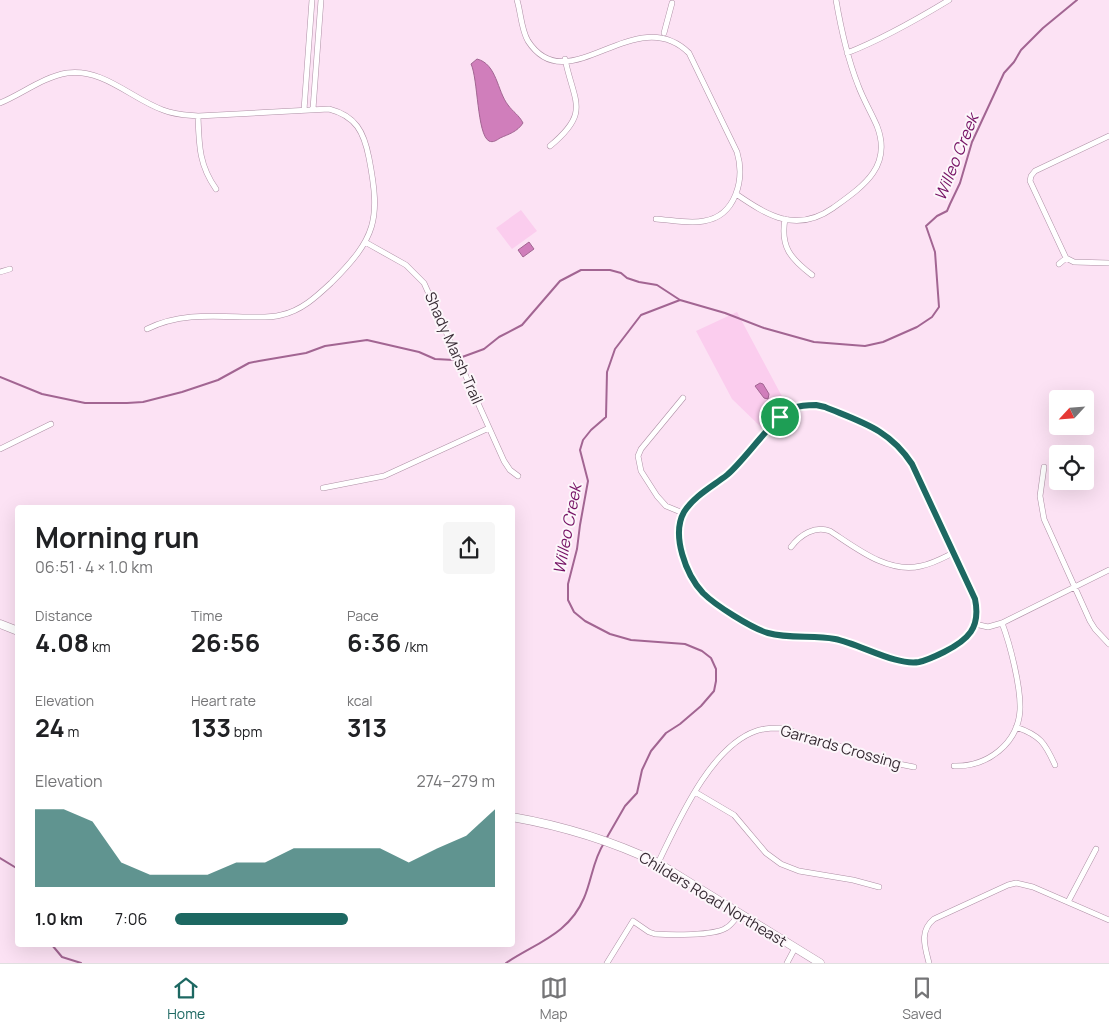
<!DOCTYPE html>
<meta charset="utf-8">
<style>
body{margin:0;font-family:Manrope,sans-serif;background:#f6f6f6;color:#202124;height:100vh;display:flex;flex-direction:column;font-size:19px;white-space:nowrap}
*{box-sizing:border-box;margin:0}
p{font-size:16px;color:#757577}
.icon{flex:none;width:28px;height:28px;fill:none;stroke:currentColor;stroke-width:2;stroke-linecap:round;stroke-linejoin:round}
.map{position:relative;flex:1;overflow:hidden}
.panel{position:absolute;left:15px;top:505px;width:500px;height:442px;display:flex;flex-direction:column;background:#fff;border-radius:5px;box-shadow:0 5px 20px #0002}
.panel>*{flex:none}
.needle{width:32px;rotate:244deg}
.controls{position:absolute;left:1049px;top:390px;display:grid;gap:10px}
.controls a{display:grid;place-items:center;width:45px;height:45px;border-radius:5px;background:#fff;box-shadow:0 5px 20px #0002;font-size:25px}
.pin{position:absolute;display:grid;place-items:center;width:42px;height:42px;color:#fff;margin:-21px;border:2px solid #fff;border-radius:50%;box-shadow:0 1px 5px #0007}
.round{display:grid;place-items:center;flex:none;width:52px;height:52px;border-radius:5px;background:#f6f6f6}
.overview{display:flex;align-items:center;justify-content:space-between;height:85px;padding:0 20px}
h1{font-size:28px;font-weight:700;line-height:38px}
.stats{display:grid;grid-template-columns:repeat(3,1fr);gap:8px;height:85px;padding:5px 20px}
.stats div{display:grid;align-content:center}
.stats b{font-size:25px;font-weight:700}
.stats small{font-size:14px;font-weight:400}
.stats p{font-size:14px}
.chart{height:140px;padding:10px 20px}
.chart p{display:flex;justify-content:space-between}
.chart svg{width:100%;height:90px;margin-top:5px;fill:#1d6862;opacity:.7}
ul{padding:0 20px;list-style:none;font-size:16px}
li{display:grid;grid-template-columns:80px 60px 1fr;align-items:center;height:38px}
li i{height:12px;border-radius:6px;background:#1d6862}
.tabs{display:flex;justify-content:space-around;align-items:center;height:70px;border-top:1px solid #e0e0e0;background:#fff;font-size:14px;color:#757577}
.tabs a{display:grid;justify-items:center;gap:2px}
.tabs .selected{color:#1d6862}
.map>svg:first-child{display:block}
</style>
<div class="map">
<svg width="1109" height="963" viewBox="0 0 1109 963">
<rect width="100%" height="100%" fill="#fce2f4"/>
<path fill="#fbcdee" d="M521 210 537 231 512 249 496 228Z
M737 312 786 404 764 430 732 399 696 331Z"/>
<path fill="#d07ebb" stroke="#a26592" d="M477 59C497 64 497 91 508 105 513 112 519 115 523 123 517 132 509 134 500 138 497 140 493 143 489 141 477 135 478 78 471 64Z
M529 242 534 249 523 257 518 250Z
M760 383 763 384 769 394 768 399 764 398 755 386Z"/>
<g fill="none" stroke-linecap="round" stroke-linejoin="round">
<path stroke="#a26592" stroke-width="2" d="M0 377 42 394 85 403H127L143 402 182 392 218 380 249 363 259 361 306 353 325 346 367 340 419 352 435 359 454 360 484 349 499 337 522 325 560 281 581 270H610L621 273 627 278 639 282 657 285 680 300
M606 839 625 806 637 793 642 770 651 751 666 733 680 724 701 706 714 691 716 681V669L711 658 702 651 685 644 631 640 610 634 585 621 574 612 568 600V584L577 549 580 525 588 481 580 450 583 440 591 430 606 417 607 372 615 349 641 315 680 300 725 313 764 328 814 342 865 346 883 342 917 327 932 317 939 307 935 252 926 226 937 216 947 211 950 204 960 183 972 142 1004 73 1014 62 1021 50 1043 28 1077 0
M0 858 18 869
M52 945 62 957 81 963
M506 963C536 943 569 934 584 898 592 879 593 860 604 843"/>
<defs>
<path id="street" d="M517 0C521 13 521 29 528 41 568 103 635 0 689 53L737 152C745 179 736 216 704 221 689 224 671 220 656 219
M664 33 672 3
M847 53C883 39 916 20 949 0
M0 103C22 94 43 77 67 73 103 68 132 99 163 110 175 115 186 115 198 116L329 109C356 116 364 132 369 158 381 220 376 238 331 283 316 297 301 311 281 315 270 318 258 317 247 317 212 316 179 313 147 329
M313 109 321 0
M304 110 312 0
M198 116C199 145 199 165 216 189
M1109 136 1035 171 1031 176 1030 181 1066 258 1074 262 1109 263
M550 146C591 112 574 103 565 59
M736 194C767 215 796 234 833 208 862 187 893 167 877 126 871 112 863 99 858 85 847 57 841 29 836 0
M785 219C780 247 791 259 812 275
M365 242 406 265 424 283 504 461 510 470 518 476
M1059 264 1066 258
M0 272 10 269
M683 398 641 449 638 456 641 471 657 496 666 506 683 513
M808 405C829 405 875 425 892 439 900 446 906 455 912 464L975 599C981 631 966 641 941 654 929 659 918 663 904 661 881 658 859 644 836 639 814 635 790 639 768 633 751 628 716 605 704 593 687 575 671 536 684 513 692 499 709 489 721 480 737 468 750 452 763 437 770 428 777 419 787 412 793 408 800 406 808 405Z
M0 449 51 424
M1044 467 1040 496 1044 519 1090 621 1095 629 1109 644
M323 488 384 476 489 428
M791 547C800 535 815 525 830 531 856 548 888 574 921 566 932 564 943 558 953 553
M975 624 988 627 1002 623 1109 570
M1016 727C1040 735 1045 743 1055 765
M954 766C987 767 1018 744 1020 710 1021 687 1010 644 1002 623
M695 792 734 815 766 853 781 864 799 871 853 880 879 887
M658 863C678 822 710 747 756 731 764 728 773 728 782 728L889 762 914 767
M1068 902 1096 849
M607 963 633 921 649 932 655 934C670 935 714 936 726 928 732 925 735 919 739 914
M787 963 795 948
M929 963C925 947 919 931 934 919L1008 885 1016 883 1033 887 1109 920"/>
<path id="secondary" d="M0 624 18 631
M512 817C563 826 612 841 658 863L820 963"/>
</defs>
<use href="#street" stroke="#ad8fa4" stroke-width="6"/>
<use href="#secondary" stroke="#ad8fa4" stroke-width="9"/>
<use href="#street" stroke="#fff" stroke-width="5"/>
<use href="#secondary" stroke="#fff" stroke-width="8"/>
</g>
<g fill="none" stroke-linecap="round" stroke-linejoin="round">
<defs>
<path id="route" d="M816 405 825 407C861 422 889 429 912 464L975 599C981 628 968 640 944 652 936 656 928 660 919 662 896 666 860 644 835 639 813 635 789 639 768 633 751 628 715 605 703 593 686 575 671 535 684 512 694 496 713 486 727 475 747 458 773 417 794 408 801 405 809 405 816 405Z"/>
</defs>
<use href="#route" stroke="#fff" stroke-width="10"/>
<use href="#route" stroke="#1d6862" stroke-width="6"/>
</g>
<g text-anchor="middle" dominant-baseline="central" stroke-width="4" stroke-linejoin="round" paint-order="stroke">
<g font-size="15" fill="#362a33" stroke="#fcf6fa">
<text transform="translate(454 348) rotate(66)">Shady Marsh Trail</text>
<text transform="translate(841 747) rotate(16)">Garrards Crossing</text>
<text transform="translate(713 899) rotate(31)">Childers Road Northeast</text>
</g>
<g font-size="16" font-style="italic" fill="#751164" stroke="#fcf6fa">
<text transform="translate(956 157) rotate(-68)">Willeo Creek</text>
<text transform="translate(567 529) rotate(-79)">Willeo Creek</text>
</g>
</g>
</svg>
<div class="controls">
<a><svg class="needle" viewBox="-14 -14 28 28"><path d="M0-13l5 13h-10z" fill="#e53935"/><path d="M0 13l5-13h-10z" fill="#757577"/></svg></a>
<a><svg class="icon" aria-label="locate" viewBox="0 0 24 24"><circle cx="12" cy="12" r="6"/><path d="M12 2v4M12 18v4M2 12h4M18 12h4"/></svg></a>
</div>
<div class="pin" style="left:780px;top:417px;background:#1e9e55"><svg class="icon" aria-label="arrive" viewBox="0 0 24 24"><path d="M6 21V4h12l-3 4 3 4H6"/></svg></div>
<section class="panel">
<div class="overview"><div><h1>Morning run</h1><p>06:51 · 4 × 1.0 km</p></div><a class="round"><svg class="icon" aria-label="share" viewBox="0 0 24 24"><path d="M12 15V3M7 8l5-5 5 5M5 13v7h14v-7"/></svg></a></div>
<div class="stats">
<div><p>Distance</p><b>4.08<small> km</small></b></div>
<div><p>Time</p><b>26:56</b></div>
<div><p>Pace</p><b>6:36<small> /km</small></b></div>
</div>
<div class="stats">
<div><p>Elevation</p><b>24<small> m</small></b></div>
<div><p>Heart rate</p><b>133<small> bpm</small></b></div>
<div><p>kcal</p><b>313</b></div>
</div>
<div class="chart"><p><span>Elevation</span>274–279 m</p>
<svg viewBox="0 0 160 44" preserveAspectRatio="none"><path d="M0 44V6L10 6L20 12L30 32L40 38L50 38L60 38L70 32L80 32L90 25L100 25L110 25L120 25L130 32L140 25L150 19L160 6V44z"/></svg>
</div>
<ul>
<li><b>1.0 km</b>7:06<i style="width:54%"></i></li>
</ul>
</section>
</div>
<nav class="tabs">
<a class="selected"><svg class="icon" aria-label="home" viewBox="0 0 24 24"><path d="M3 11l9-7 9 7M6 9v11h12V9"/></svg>Home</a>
<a><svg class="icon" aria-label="map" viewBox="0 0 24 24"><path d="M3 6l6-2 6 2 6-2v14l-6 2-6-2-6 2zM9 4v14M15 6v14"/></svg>Map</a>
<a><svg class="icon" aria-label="saved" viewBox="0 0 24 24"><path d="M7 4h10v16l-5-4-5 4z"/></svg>Saved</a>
</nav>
